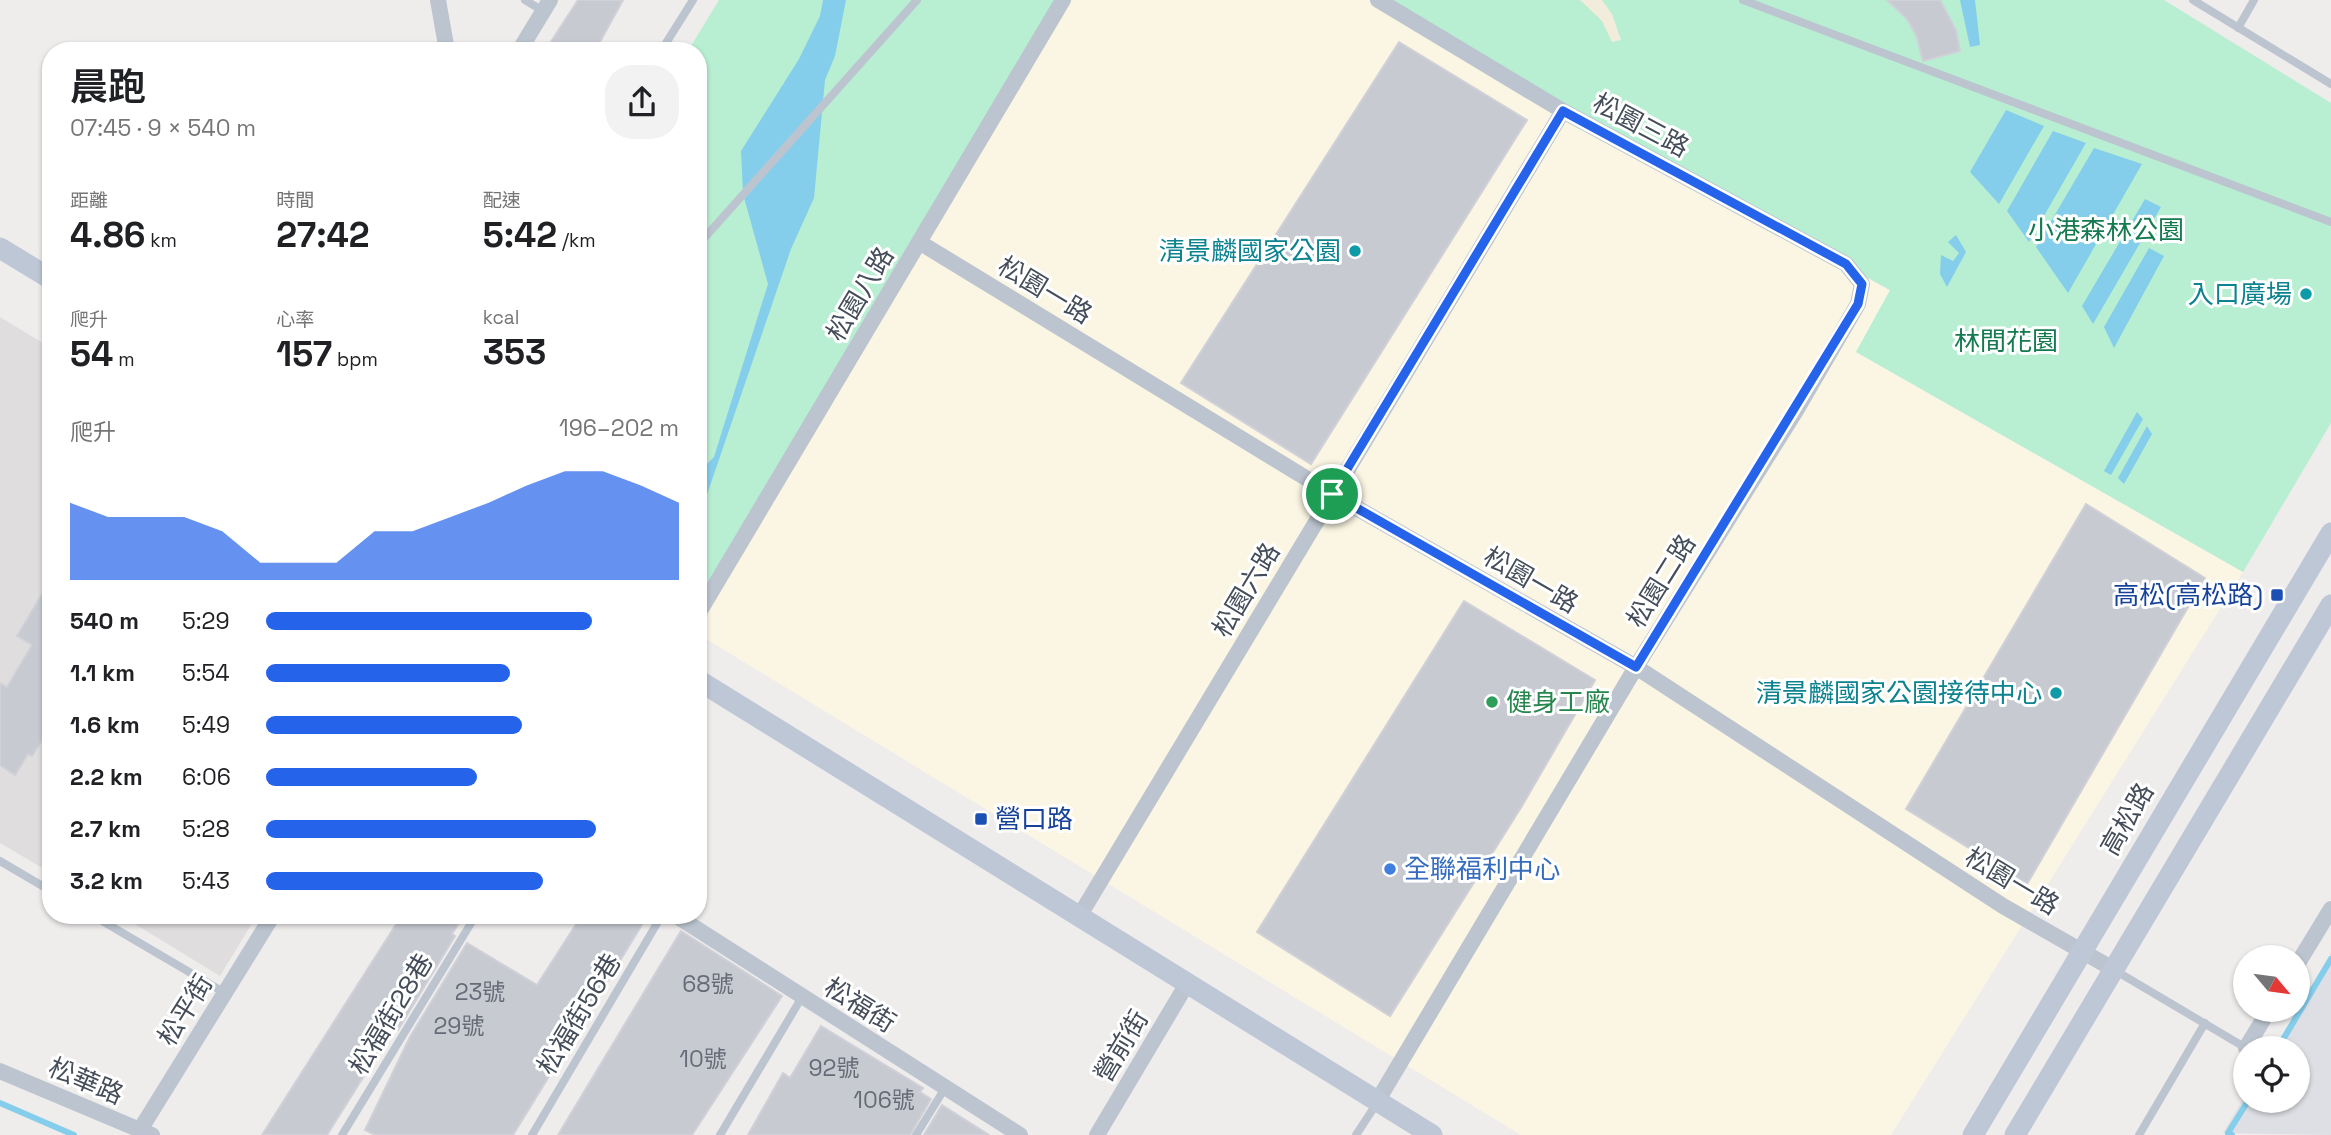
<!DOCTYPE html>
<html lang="zh-TW">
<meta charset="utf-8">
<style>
body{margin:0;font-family:"Space Grotesk","Noto Sans TC",sans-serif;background:#f2f2f2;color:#202124;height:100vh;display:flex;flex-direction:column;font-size:26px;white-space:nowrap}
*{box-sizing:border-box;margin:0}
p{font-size:23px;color:#757577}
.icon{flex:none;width:38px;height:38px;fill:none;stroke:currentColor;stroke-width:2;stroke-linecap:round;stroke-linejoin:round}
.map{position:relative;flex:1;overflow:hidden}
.drawer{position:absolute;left:42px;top:42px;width:665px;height:882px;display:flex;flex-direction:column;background:#fff;border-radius:28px;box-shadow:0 2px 5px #0004}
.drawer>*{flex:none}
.needle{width:46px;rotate:119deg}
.tools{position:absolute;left:2233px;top:945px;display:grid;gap:14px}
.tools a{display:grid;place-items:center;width:77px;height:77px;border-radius:50%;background:#fff;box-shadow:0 2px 5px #0004;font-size:35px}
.pin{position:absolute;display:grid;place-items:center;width:60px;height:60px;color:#fff;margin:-30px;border:4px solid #fff;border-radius:50%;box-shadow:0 2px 7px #0007}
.round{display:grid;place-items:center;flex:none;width:74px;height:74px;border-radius:28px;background:#f2f2f2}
.summary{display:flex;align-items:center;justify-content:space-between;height:119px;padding:0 28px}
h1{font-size:38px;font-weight:600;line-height:52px}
.stats{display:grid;grid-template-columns:repeat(3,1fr);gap:10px;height:119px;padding:7px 28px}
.stats div{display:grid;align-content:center}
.stats b{font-size:35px;font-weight:600}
.stats small{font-size:19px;font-weight:400}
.stats p{font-size:19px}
.chart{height:196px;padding:14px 28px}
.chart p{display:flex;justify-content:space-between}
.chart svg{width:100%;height:126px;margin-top:7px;fill:#2563eb;opacity:.7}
ul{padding:0 28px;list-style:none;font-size:23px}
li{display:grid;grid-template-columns:112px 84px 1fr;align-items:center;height:52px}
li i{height:18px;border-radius:9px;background:#2563eb}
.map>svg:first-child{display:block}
</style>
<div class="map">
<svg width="2331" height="1135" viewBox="0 0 2331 1135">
<rect width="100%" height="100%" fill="#efecec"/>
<path fill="#fbf6e3" d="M1055 0H1392L1890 291 1856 352 2243 572 1891 1135H1521L698 634V613Z"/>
<path fill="#e0ddde" d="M0 317 51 348V873L0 843Z
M120 915H257L220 976Z"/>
<path fill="#dddfe4" d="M2331 953V1135L2223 1133 2245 1096V1101H2298V1048H2274Z"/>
<path fill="#b8eed1" d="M719 0H1055L698 613V51H688Z
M1392 0H2164L2331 103V423L2243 572 1856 352 1890 290 1563 111Z"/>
<path fill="#f1ecdb" d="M1580 0H1602L1612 14 1621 40 1612 42 1602 21Z"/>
<path fill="#84ceec" d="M823 0H846L835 56 825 80 814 198 791 249 698 521V473L714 457 768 284 743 194 741 151 799 59 820 16Z
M1960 0H1975L1980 45 1970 47Z
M2006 110 2044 126 1999 204 1970 172Z
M2053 131 2086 143 2029 242 2007 211Z
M2094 148 2142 164 2068 293 2036 247Z
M2145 199 2161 207 2093 324 2082 306Z
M1956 235 1966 252 1947 287 1940 274 1941 255 1953 261 1959 253 1948 242Z
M2149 248 2164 256 2114 348 2104 327Z
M2137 412 2143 419 2111 475 2104 471Z
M2147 426 2152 434 2124 484 2118 478Z"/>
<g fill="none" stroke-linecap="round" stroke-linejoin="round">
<path stroke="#84ceec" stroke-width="6" d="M2278 1048 2331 959
M0 1103 74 1135
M2232 1135 2228 1133 2248 1101"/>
</g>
<path fill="#c8cad2" stroke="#d0d1d8" stroke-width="2" d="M578 0H623L595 51H545Z
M1887 0H1940L1956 30 1960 51 1923 61 1916 35 1907 19Z
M1399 42 1527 120 1311 464 1181 383Z
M2086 504 2205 578 2027 884 1906 809Z
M51 579V726L32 756 28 754 15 775 0 765V683L7 687 32 645 17 636Z
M1464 601 1595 680 1522 806 1390 1016 1257 932Z
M402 915H464L452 934 455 936 398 1030 394 1028 327 1135H262Z
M582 915H648L513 1135H375L365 1130 410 1037 467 943 537 985Z
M681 931 782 996 692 1135H558Z
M821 1026 923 1088 920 1092 931 1099 910 1135H748L783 1073 790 1078Z
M942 1105 989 1135H924Z"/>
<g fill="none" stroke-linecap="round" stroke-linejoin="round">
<path stroke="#bcc5cf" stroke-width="8" d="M525 0 543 11
M1743 0 2331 222
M2193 0 2331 84
M2238 28 2254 0
M661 51 693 0
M698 245 917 0
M0 861 51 891
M92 915 225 993
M2116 971 2246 1048
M342 1135 476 915
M532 1135 662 915
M720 1135 802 997
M916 1135 945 1088
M1356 1135 1377 1103
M2139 1135 2205 1023"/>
<path stroke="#bcc5cf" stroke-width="16" d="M438 0 447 51
M1378 0 1563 111 1846 264 1862 284 1858 304 1797 409 1636 667 1378 1100
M519 51 550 0
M919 242 1332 494 1636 667 2003 906 2113 969
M698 614 1063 0
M675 915 1020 1135
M1080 915 1563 111
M2298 963 2331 909
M2246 1048 2269 1010
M0 1071 152 1135
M140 1130 273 915
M1097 1135 1188 982"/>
<path stroke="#bec7d6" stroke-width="21" d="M0 248 51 279
M698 680 1432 1135
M1973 1135 2331 533
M2015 1135 2331 605"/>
</g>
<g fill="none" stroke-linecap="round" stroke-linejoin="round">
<defs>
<path id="route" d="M1563 111 1846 264 1862 284 1858 304 1636 667 1332 494Z"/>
</defs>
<use href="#route" stroke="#fff" stroke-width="14"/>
<use href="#route" stroke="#2563eb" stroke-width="9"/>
</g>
<g fill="#0f9aa8" stroke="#fff" stroke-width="2.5">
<circle cx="1355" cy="251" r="7"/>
<circle cx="2306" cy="294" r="7"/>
<circle cx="2056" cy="693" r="7"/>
</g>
<g fill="#1a4fb4" stroke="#fff" stroke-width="2.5">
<rect x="2270" y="588" width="14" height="14" rx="3.5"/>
<rect x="974" y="812" width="14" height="14" rx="3.5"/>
</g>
<circle fill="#2e9e5b" stroke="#fff" stroke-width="2.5" cx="1492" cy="702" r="7"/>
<circle fill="#3f7fe0" stroke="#fff" stroke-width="2.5" cx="1390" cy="869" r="7"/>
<g text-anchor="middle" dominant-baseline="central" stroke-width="6" stroke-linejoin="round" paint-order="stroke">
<g font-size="23" fill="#656c77">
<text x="708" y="984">68號</text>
<text x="480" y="992">23號</text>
<text x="459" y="1026">29號</text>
<text x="703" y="1059">10號</text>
<text x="834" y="1068">92號</text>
<text x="884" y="1100">106號</text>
</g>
<g font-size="26" fill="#444d59" stroke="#fff">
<text transform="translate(1641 125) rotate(28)">松園三路</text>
<text transform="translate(1045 290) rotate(31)">松園一路</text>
<text transform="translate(860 294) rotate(-59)">松園八路</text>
<text transform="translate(1531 580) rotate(30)">松園一路</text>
<text transform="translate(1661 581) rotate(-58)">松園二路</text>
<text transform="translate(1246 590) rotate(-59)">松園六路</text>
<text transform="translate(2127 819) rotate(-60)">高松路</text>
<text transform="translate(2012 881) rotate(31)">松園一路</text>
<text transform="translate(860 1005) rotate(32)">松福街</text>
<text transform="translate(185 1010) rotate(-58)">松平街</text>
<text transform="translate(391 1014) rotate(-59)">松福街28巷</text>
<text transform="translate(579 1014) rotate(-59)">松福街56巷</text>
<text transform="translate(1121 1046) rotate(-59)">營前街</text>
<text transform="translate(86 1081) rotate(23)">松華路</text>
</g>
<g font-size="26" fill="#157a50" stroke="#fff">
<text x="2106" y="230">小港森林公園</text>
<text x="2006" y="341">林間花園</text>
</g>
<g font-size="26" fill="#0d838f" stroke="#fff" text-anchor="end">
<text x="1341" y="251">清景麟國家公園</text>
<text x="2292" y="294">入口廣場</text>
<text x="2042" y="693">清景麟國家公園接待中心</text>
</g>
<g font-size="26" fill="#164399" stroke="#fff" text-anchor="end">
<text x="2263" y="595">高松(高松路)</text>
<text x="995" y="819" text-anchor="start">營口路</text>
</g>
<g font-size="26" fill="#27864d" stroke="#fff" text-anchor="start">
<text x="1506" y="702">健身工廠</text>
</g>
<g font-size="26" fill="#366cbe" stroke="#fff" text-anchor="start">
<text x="1404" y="869">全聯福利中心</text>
</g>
</g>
</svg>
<div class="tools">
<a><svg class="needle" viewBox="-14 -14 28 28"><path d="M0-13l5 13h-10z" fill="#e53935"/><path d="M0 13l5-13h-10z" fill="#757577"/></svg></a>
<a><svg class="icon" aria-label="locate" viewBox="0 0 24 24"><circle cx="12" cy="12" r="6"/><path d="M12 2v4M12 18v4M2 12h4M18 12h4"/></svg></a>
</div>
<div class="pin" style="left:1332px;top:494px;background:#1e9e55"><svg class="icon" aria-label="arrive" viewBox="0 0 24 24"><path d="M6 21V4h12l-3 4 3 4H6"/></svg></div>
<section class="drawer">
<div class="summary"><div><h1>晨跑</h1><p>07:45 · 9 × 540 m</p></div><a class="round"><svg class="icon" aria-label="share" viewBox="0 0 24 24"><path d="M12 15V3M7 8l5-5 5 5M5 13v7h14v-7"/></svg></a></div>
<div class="stats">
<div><p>距離</p><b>4.86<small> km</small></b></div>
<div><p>時間</p><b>27:42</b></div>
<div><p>配速</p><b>5:42<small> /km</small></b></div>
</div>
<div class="stats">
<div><p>爬升</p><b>54<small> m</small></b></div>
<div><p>心率</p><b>157<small> bpm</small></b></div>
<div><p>kcal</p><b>353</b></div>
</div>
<div class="chart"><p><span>爬升</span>196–202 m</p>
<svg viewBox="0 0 160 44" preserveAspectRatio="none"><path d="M0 44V17L10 22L20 22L30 22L40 27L50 38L60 38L70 38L80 27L90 27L100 22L110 17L120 11L130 6L140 6L150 11L160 17V44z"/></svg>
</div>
<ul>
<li><b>540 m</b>5:29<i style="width:79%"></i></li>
<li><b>1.1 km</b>5:54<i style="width:59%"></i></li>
<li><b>1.6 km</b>5:49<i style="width:62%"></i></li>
<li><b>2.2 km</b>6:06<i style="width:51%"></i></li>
<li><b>2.7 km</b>5:28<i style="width:80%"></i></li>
<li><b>3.2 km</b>5:43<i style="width:67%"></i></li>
</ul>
</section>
</div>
